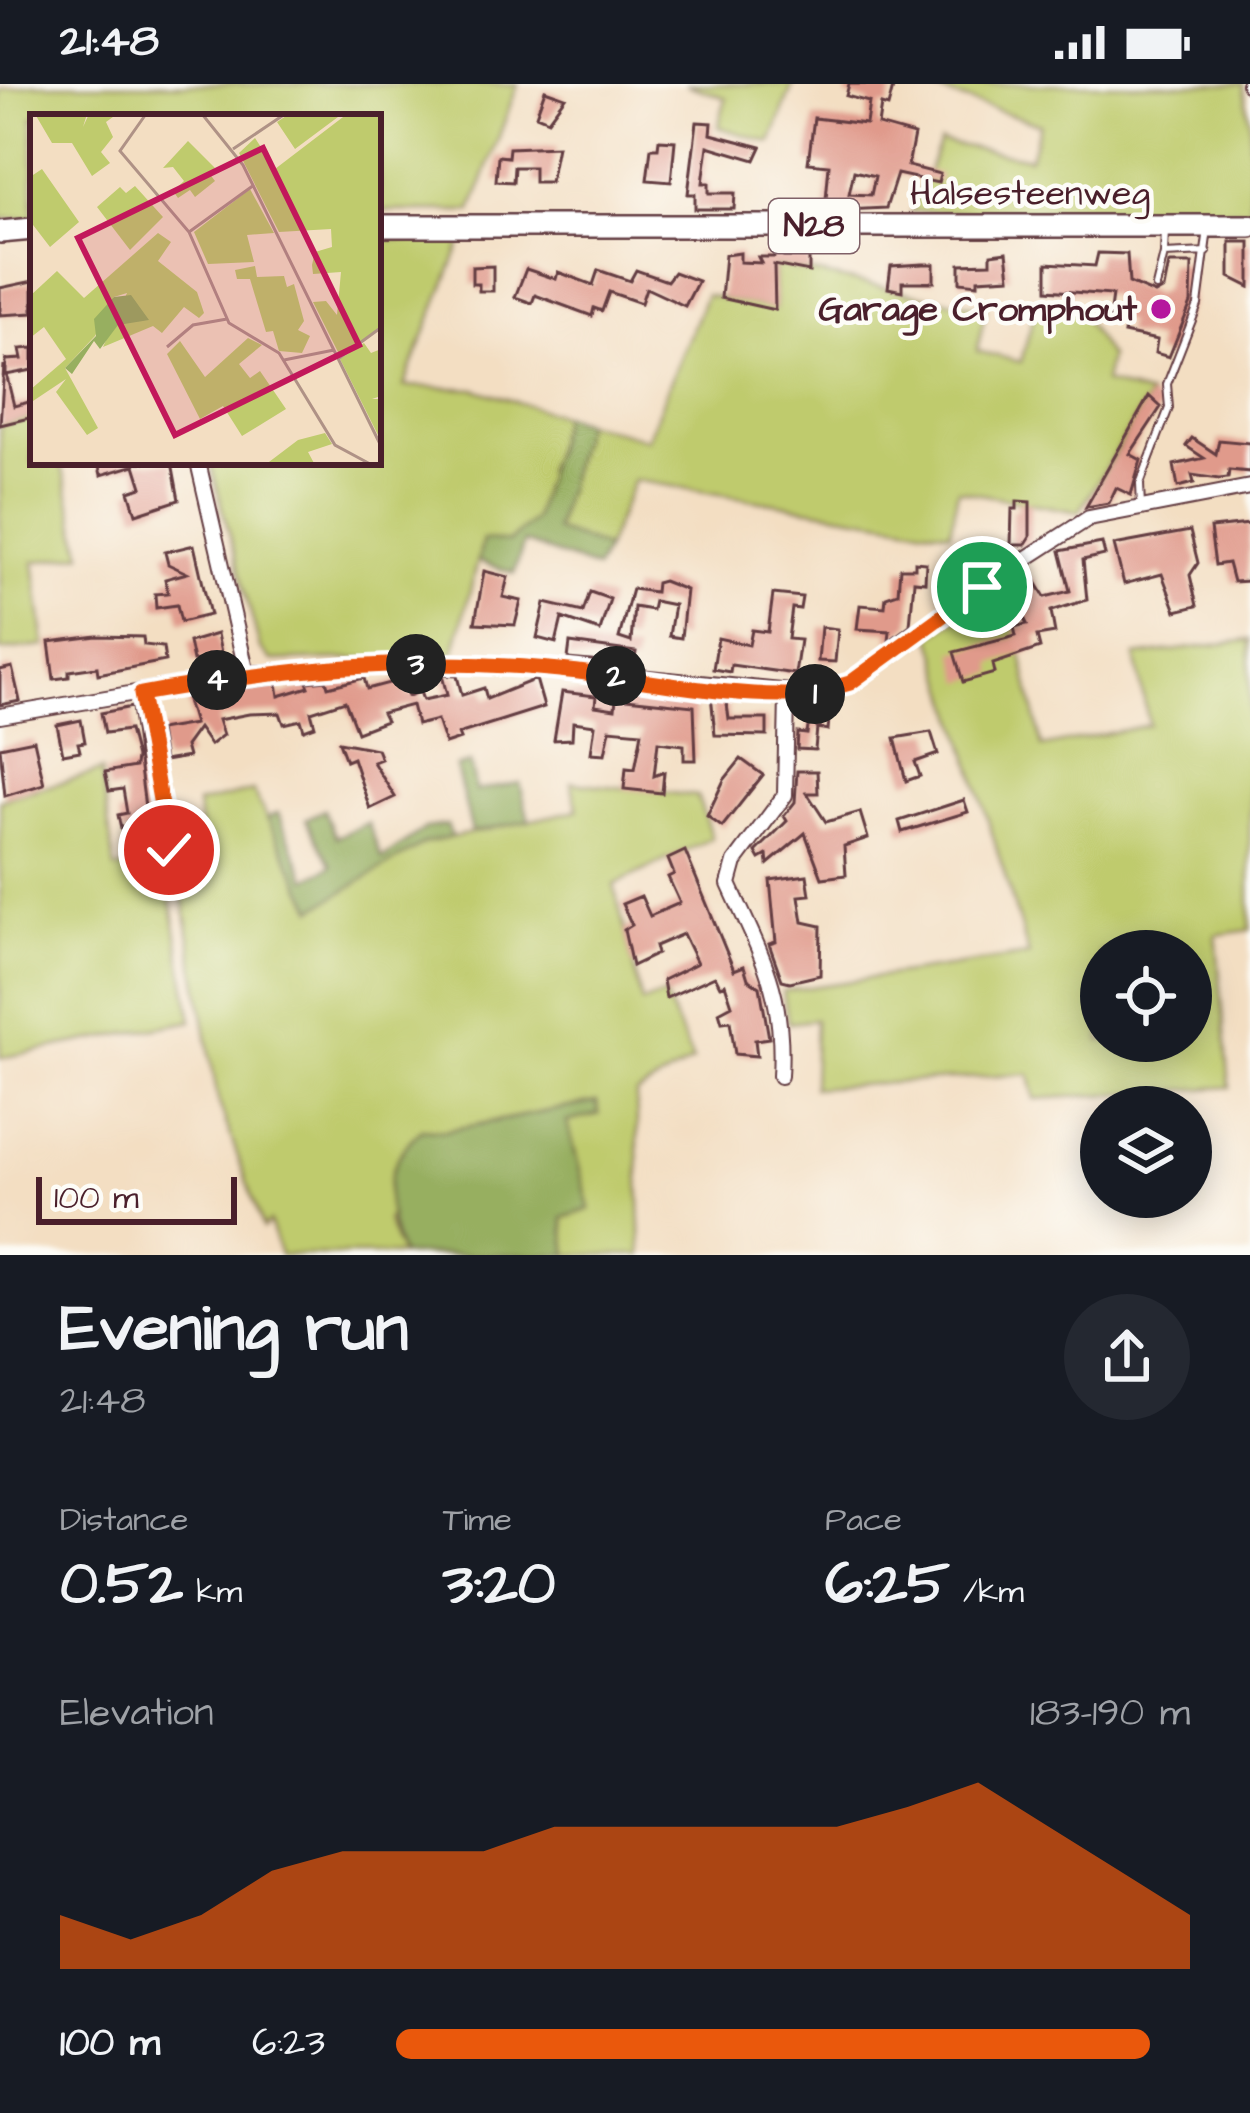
<!DOCTYPE html>
<meta charset="utf-8">
<style>
body{margin:0;font-family:"Architects Daughter",sans-serif;background:#242831;color:#f1f3f6;height:100vh;display:flex;flex-direction:column;font-size:45px;white-space:nowrap}
*{box-sizing:border-box;margin:0}
p{font-size:39px;color:#9ea1a6}
.icon{flex:none;width:66px;height:66px;fill:none;stroke:currentColor;stroke-width:2;stroke-linecap:round;stroke-linejoin:round}
.map{position:relative;height:1171px;overflow:hidden}
.drawer{display:flex;flex-direction:column;background:#171b24;flex:1}
.drawer>*{flex:none}
.tools{position:absolute;left:1080px;top:846px;display:grid;gap:24px}
.tools a{display:grid;place-items:center;width:132px;height:132px;border-radius:50%;background:#171b24;box-shadow:0 6px 30px #0003;font-size:60px}
.scale{position:absolute;left:36px;bottom:30px;width:201px;box-sizing:border-box;padding-left:12px;border:6px solid #4a1f2b;border-top:0;font-size:33px;line-height:42px;white-space:nowrap;color:#4a1f2b;-webkit-text-stroke:9px #fdfcf7;paint-order:stroke}
.pin{position:absolute;display:grid;place-items:center;width:102px;height:102px;color:#fff;margin:-51px;border:6px solid #fff;border-radius:50%;box-shadow:0 3px 12px #0007}
.km{position:absolute;width:60px;height:60px;margin:-30px;border-radius:50%;background:#222;color:#fff;font-size:33px;line-height:60px;text-align:center}
.round{display:grid;place-items:center;flex:none;width:126px;height:126px;border-radius:63px;background:#242831}
.summary{display:flex;align-items:center;justify-content:space-between;height:204px;padding:0 60px}
h1{font-size:66px;font-weight:700;line-height:90px}
.stats{display:grid;grid-template-columns:repeat(3,1fr);gap:18px;height:204px;padding:12px 60px}
.stats div{display:grid;align-content:center}
.stats b{font-size:60px;font-weight:700}
.stats small{font-size:33px;font-weight:400}
.stats p{font-size:33px}
.chart{height:336px;padding:24px 60px}
.chart p{display:flex;justify-content:space-between}
.chart svg{width:100%;height:216px;margin-top:12px;fill:#ea580c;opacity:.7}
ul{padding:0 60px;list-style:none;font-size:39px}
li{display:grid;grid-template-columns:192px 144px 1fr;align-items:center;height:90px}
li i{height:30px;border-radius:15px;background:#ea580c}
.status{display:flex;justify-content:space-between;align-items:center;height:84px;padding:0 60px;background:#171b24;direction:ltr}
.status svg{height:33px;fill:currentColor}
.map>svg:first-child{display:block}
</style>
<div class="status"><b>21:48</b><svg viewBox="0 0 49 12"><path d="M0 12V9h3v3zM5 12V6h3v6zM10 12V3h3v9zM15 12V0h3v12zM26 1h20v11H26zM47 4h2v5h-2z"/></svg></div>
<div class="map">
<svg width="1250" height="1171" viewBox="0 0 1250 1171">
<rect width="100%" height="100%" fill="#fdfcf7"/>
<filter id="ink" filterUnits="userSpaceOnUse"><feTurbulence type="fractalNoise" baseFrequency=".00833" numOctaves="2"/><feDisplacementMap in="SourceGraphic" scale="24" xChannelSelector="R" yChannelSelector="G"/><feConvolveMatrix kernelMatrix="1 2 1 2 8 2 1 2 1" color-interpolation-filters="sRGB"/></filter>
<filter id="wash" filterUnits="userSpaceOnUse"><feTurbulence type="fractalNoise" baseFrequency=".004" numOctaves="4" result="noise"/><feDisplacementMap in="SourceGraphic" scale="48" xChannelSelector="R" yChannelSelector="G"/><feGaussianBlur stdDeviation="2.7" result="paint"/><feColorMatrix in="noise" values="0 0 0 0 0 0 0 0 0 0 0 0 0 0 0 0 0 1.4 0 .05"/><feComposite in="paint" operator="in"/></filter>
<g filter="url(#wash)">
<rect width="100%" height="100%" fill="#f3dec2"/>
<path fill="#bfcb6d" stroke="#84754c" stroke-width="3" fill-rule="evenodd" d="M34 0H518L472 127H378V33H33V134L0 135V6Z
M685 0H793L771 59 718 43 726 14Z
M915 0H1243L1250 38V126L911 128 940 58 1030 74 1040 40Z
M378 155H463L404 302 475 305 562 332 534 435 509 458 483 457 453 573 272 577 260 564 210 378H378Z
M774 181 986 224 977 267 1021 278 1037 219 1079 228 1109 273 1104 299 1149 312 1079 428 958 406 950 448 634 396 606 464 555 446 584 338 647 355 706 211 775 225Z
M33 333V378H61L83 470 34 478 45 562 0 567V341Z
M1007 501 1042 663 1149 641 1135 572 1250 556V846L1216 851 1230 1003 1035 1015 1030 990 813 1004 815 936 788 939 783 907 1029 871 932 552ZM1101 867H1191V957H1101Z
M101 687 115 785 164 776 192 937 0 974V716Z
M571 698 697 712 712 754 614 801 642 919 664 911 693 977 636 1010 642 1171H568L563 1134 590 1125 567 1037 599 1030 596 1018 444 1047 422 1045 387 1137 401 1171H280L269 1138 263 1144 218 1016 172 749 200 742 197 720 253 707 314 824 425 759 578 726Z"/>
<path fill="#97af60" stroke="#706746" stroke-width="3" d="M562 332 584 338 555 446 606 464 596 485 524 458 514 489 478 477 483 456 509 458 534 435Z
M470 679 476 707 520 699 529 737 472 748 456 683Z
M324 726 336 753 368 739 382 775 426 744 447 741 452 753 425 759 314 825 267 734 278 729 307 795 332 782 306 735Z
M597 1018 599 1030 567 1038 590 1125 563 1134 568 1171H401C382 1124 381 1080 422 1045L444 1047Z"/>
<g id="blocks">
<path fill="#e09a8b" fill-rule="evenodd" d="M849 0H894L888 23 881 21 878 41 914 51 908 82 940 90 938 99 897 90 886 124 825 127 829 81 808 79 814 34 866 40 869 18 846 12ZM854 87 875 92 871 111 849 110Z
M545 6 565 13 548 36 536 31Z
M697 38 712 39 711 50 761 63 755 76 708 62 703 99H709V109H735L734 125H695V110H688Z
M659 56 675 57 671 98 647 96 651 64H658Z
M557 62 550 98H534V83H514L513 98 496 97 498 72 508 73 509 64Z
M1230 158H1250V203L1230 193Z
M774 166 784 168V173H809V188L774 181 775 226 721 214 725 171 740 169V178L761 179 758 173H774Z
M1007 168 1010 193 978 195V200L960 198V180L991 179V170Z
M1098 169 1127 170 1129 199 1155 210 1164 205 1169 180H1192L1191 219 1169 273 1155 269 1157 256 1124 249 1127 238 1109 234 1112 211 1047 206V179L1095 182Z
M923 180H934V198H902V207L888 204 891 182Z
M493 182V207H479V200H472V183Z
M526 185 556 195 558 188 593 201 598 186 630 197 636 186 667 197 674 188 698 197 685 222 646 204 641 219 609 208 602 227 594 224 592 232 535 211 532 219 515 213Z
M33 197V229L0 231V204Z
M33 264V286L6 291V276L22 275 20 265Z
M4 281 14 322 33 317V333L0 341Z
M1149 312 1161 323 1130 370 1141 376 1131 411 1116 404 1109 419 1086 423Z
M1192 354 1216 370 1219 356 1250 359V388L1229 386 1228 394 1219 395 1192 391 1194 399 1178 403 1174 381 1204 374 1186 362Z
M98 378H172L179 416 136 430 129 407 142 403 135 381 101 391Z
M1017 417 1030 418V453L1025 461H1011L1012 425H1017Z
M1250 440 1247 497 1233 498 1228 479 1215 481 1210 444Z
M1190 447 1198 479 1190 491 1197 522 1176 527 1162 490 1124 500 1114 461Z
M1102 459 1105 471 1083 476 1087 516 1051 527 1055 549 1037 552 1040 564 993 580 995 589 963 598 954 568 1016 552 1014 543 1027 540 1011 506 1033 493 1045 513 1070 507 1060 467Z
M194 461 210 531 181 538 177 521 156 524 155 510 168 509 165 495 187 489 168 480 165 468Z
M915 478 926 479 925 498 914 497 910 541 889 557 890 547 857 545 860 521 885 523 886 513 898 509 900 484H915Z
M484 487 508 493 503 513 521 517 515 541 475 539Z
M663 497 686 506 681 554 669 552 674 521 654 517 652 526 634 523 631 558 619 554 632 505 655 508 656 499Z
M590 508 610 515 600 547 562 534 556 559 537 554 545 519 583 528Z
M773 510 802 513 800 525 792 524 788 555 800 556 795 590 731 581 730 588 713 585 718 554 749 561 752 546 768 548Z
M821 543 838 545 835 578 818 577Z
M217 550 222 574 193 577 189 558Z
M97 552 143 553 144 561 163 563 165 577 98 590 97 583 69 587V593L54 595 49 558Z
M570 559 636 568 634 581 568 575Z
M12 583 20 617 0 621V586Z
M442 591 457 592 462 611 484 604 487 615 536 595 544 623 458 650 460 655 445 660 437 636 417 641 412 621 382 629 386 637 357 648 345 617 311 628 315 642 304 646 301 636 284 640 280 629 249 630 218 636 223 651 210 661 198 644 185 662 188 673 164 677 159 646 194 640 186 613 192 611 277 599 279 612 309 603 307 598 326 596 328 603 364 594 367 605 404 595 408 612 420 608 423 616 447 611Z
M562 608 596 612 595 622 615 625 616 614 694 622 696 676H684V661L658 658 654 692 664 688 662 709 624 705 626 684 635 685 642 648 610 645 605 670 591 669 595 641 573 638 572 655 554 656Z
M711 611 726 613 729 635H767V652L715 651Z
M132 623 146 731 151 730 153 743 122 750 118 731 127 729 123 705 109 707 105 688 135 683 136 673 129 646 105 649 101 629Z
M811 623 830 625 828 646 817 644 815 666 797 665 798 649 807 650Z
M81 636 85 658 78 659 80 667 63 670 57 641Z
M931 648 938 670 915 678 920 692 906 697 895 654Z
M34 656 44 700 5 712 0 663Z
M339 658 377 665 381 675 373 678 395 713 370 725 353 674 346 677Z
M741 675 763 691 722 743 707 732 724 696Z
M797 687H817L818 709H807L826 738 860 728 868 754 844 762 846 791 822 794 805 749 768 780 767 771 760 775 756 768 787 737 784 732 795 718Z
M964 716 968 728 902 748 899 737Z
M685 767 734 886 744 882 748 895 760 903 769 954 755 956 757 972 735 970 730 937 722 938 719 928 732 921 725 900 720 902 715 892 666 914 663 896 697 879 683 850 655 862 657 870 632 882 624 846 632 841 622 820 641 812 650 832 680 819 668 793 674 790 668 775Z
M807 791 810 811 799 812 803 838 821 842 820 891 790 898 782 896 769 860 776 858 770 796Z"/>
</g>
</g>
<g filter="url(#ink)">
<use href="#blocks" fill-opacity="0" stroke="#633c42" stroke-width="3"/>
<g fill="none" stroke-linecap="round" stroke-linejoin="round">
<defs>
<path id="service" d="M1165 145 1164 170 1207 168
M1156 203 1164 170
M1141 423 1140 400 1169 324 1167 300 1198 221 1208 145"/>
<path id="minor" d="M1249 0 1250 2
M198 378 247 590
M141 611 169 766
M0 632 247 590 423 579 547 584 812 610 850 599 982 503 1089 434 1250 403
M780 992C785 909 762 873 729 800L735 778 785 711 787 612"/>
<path id="primary" d="M378 142H1250
M0 148 33 145"/>
</defs>
<use href="#service" stroke="#633c42" stroke-width="10"/>
<use href="#minor" stroke="#633c42" stroke-width="18"/>
<use href="#primary" stroke="#633c42" stroke-width="26"/>
<use href="#service" stroke="#fff" stroke-width="6"/>
<use href="#minor" stroke="#fff" stroke-width="14"/>
<use href="#primary" stroke="#fff" stroke-width="21"/>
</g>
</g>
<g fill="none" stroke-linecap="round" stroke-linejoin="round" filter="url(#ink)">
<defs>
<path id="route" d="M169 766 141 610C276 585 412 572 549 585 635 592 726 616 812 610L850 599 982 503"/>
</defs>
<use href="#route" stroke="#fff" stroke-width="24"/>
<use href="#route" stroke="#ea580c" stroke-width="15"/>
</g>
<circle fill="#b5179e" stroke="#fdfcf7" stroke-width="4.5" cx="1161" cy="225" r="12"/>
<g text-anchor="middle" dominant-baseline="central" stroke-width="9" stroke-linejoin="round" paint-order="stroke">
<rect fill="#fdfcf7" stroke="#806168" stroke-width="3" x="769" y="115" width="90" height="54" rx="9"/>
<g font-size="33" font-weight="bold" fill="#4a1f2b">
<text x="814" y="142">N28</text>
</g>
<g font-size="36" fill="#4a1f2b" stroke="#fdfcf7">
<text x="1030" y="109">Halsesteenweg</text>
</g>
<g font-size="36" font-weight="bold" fill="#4a1f2b" stroke="#fdfcf7" text-anchor="end">
<text x="1137" y="225">Garage Cromphout</text>
</g>
</g>
<g transform="translate(30 30)">
<rect width="351" height="351" fill="#f3dec2"/>
<path d="M5 0H57L53 13 59 0H87L76 8 83 23 71 38 80 49 62 62 42 29H22ZM259 0H312L265 35 247 8ZM317 0H351V215L310 242 283 188 296 187 307 201 311 158 283 160 282 151 285 138 302 133 301 115 249 118 209 39 225 24 245 55ZM158 27 185 54 179 59 185 67 165 83 160 76 148 84 143 77 154 67 143 53 133 54ZM12 55 49 108 20 133 0 107V63ZM105 72 133 103 100 136 67 93 90 73 96 79ZM220 75 244 119 217 121 224 148 178 150 164 118ZM128 119 141 128 128 147 167 178 174 199 169 204 154 193 132 219 123 212 73 233 97 179 84 183 65 222 35 254 68 314 57 321 26 278 36 265 0 289V276L36 245 14 213 0 224V182L27 157 54 184ZM225 152 227 163 254 162 257 173 264 170 274 207 268 216 280 222 272 239 249 237 243 217 236 218 220 165H207L205 156ZM218 224 232 231 209 250 220 264 230 257 256 295 212 322 193 292 170 305 137 240 150 227 175 263ZM334 229 341 239 351 235V282L342 285H351V327L310 245ZM295 319 302 330 278 338 285 351H235L268 326Z" fill="#bfcb6d"/>
<path d="M101 181 119 206 88 211 70 235 64 227 42 260 35 254 66 222 64 205 84 183Z" fill="#97af60"/>
<path fill="none" stroke="#52c0c6" stroke-width="6" d="M351 91V136"/>
<path fill="none" stroke="#af9286" stroke-width="3" d="M116 0 90 37 159 118 199 209 249 239 305 331 342 351M172 0 213 51 351 332M203 35 255 0M159 118 224 71M137 233 163 211 197 205M308 245 349 215M254 246 304 236"/>
<path fill="#c2185b" fill-opacity="0.15" stroke="#c2185b" stroke-width="6" d="M233 34 329 231 145 321 48 124Z"/>
<rect width="351" height="351" fill="none" stroke="#4a1f2b" stroke-width="6"/>
</g>
</svg>
<div class="tools">
<a><svg class="icon" aria-label="locate" viewBox="0 0 24 24"><circle cx="12" cy="12" r="6"/><path d="M12 2v4M12 18v4M2 12h4M18 12h4"/></svg></a>
<a><svg class="icon" aria-label="layers" viewBox="0 0 24 24"><path d="M12 4l9 5-9 5-9-5zM3 14l9 5 9-5"/></svg></a>
</div>
<div class="scale">100 m</div>
<div class="pin" style="left:982px;top:503px;background:#1e9e55"><svg class="icon" aria-label="arrive" viewBox="0 0 24 24"><path d="M6 21V4h12l-3 4 3 4H6"/></svg></div>
<div class="pin" style="left:169px;top:766px;background:#d93025"><svg class="icon" aria-label="check" viewBox="0 0 24 24"><path d="M5 12l5 5 9-10"/></svg></div>
<b class="km" style="left:815px;top:610px">1</b>
<b class="km" style="left:616px;top:592px">2</b>
<b class="km" style="left:416px;top:580px">3</b>
<b class="km" style="left:217px;top:596px">4</b>
</div>
<section class="drawer">
<div class="summary"><div><h1>Evening run</h1><p>21:48</p></div><a class="round"><svg class="icon" aria-label="share" viewBox="0 0 24 24"><path d="M12 15V3M7 8l5-5 5 5M5 13v7h14v-7"/></svg></a></div>
<div class="stats">
<div><p>Distance</p><b>0.52<small> km</small></b></div>
<div><p>Time</p><b>3:20</b></div>
<div><p>Pace</p><b>6:25<small> /km</small></b></div>
</div>
<div class="chart"><p><span>Elevation</span>183–190 m</p>
<svg viewBox="0 0 160 44" preserveAspectRatio="none"><path d="M0 44V33L10 38L20 33L30 24L40 20L50 20L60 20L70 15L80 15L90 15L100 15L110 15L120 11L130 6L140 15L150 24L160 33V44z"/></svg>
</div>
<ul>
<li><b>100 m</b>6:23<i style="width:95%"></i></li>
</ul>
</section>
